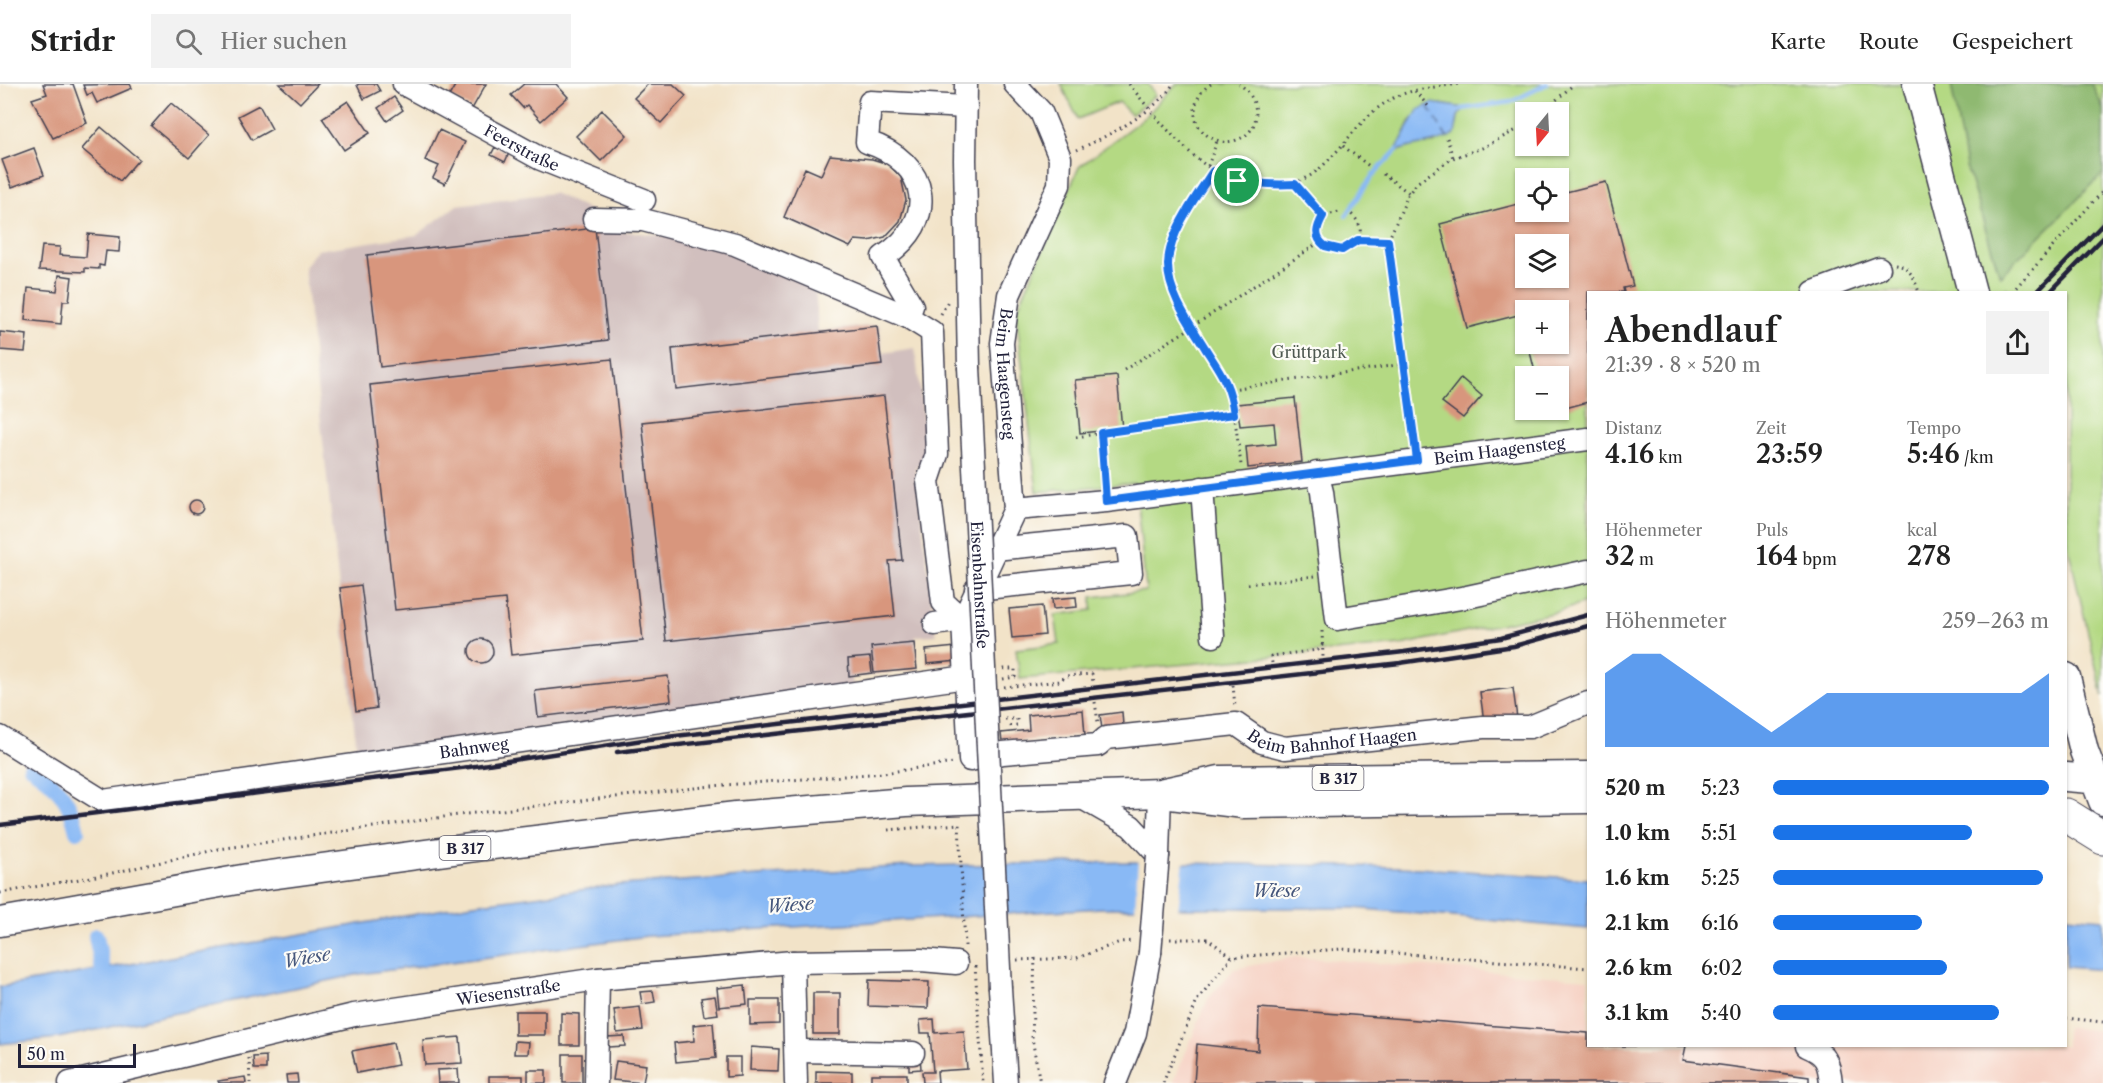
<!DOCTYPE html>
<html lang="de">
<meta charset="utf-8">
<style>
body{margin:0;font-family:"Libre Caslon Text",serif;background:#f2f2f2;color:#222;height:100vh;display:flex;flex-direction:column;font-size:22px;white-space:nowrap}
*{box-sizing:border-box;margin:0}
p{font-size:20px;color:#767676}
.icon{flex:none;width:33px;height:33px;fill:none;stroke:currentColor;stroke-width:2;stroke-linecap:round;stroke-linejoin:round}
.map{position:relative;flex:1;overflow:hidden}
.details{position:absolute;left:1587px;top:207px;width:480px;height:756px;display:flex;flex-direction:column;background:#fff;border-radius:0px;box-shadow:0 2px 4px #0004}
.details>*{flex:none}
.needle{width:39px;rotate:198deg}
.buttons{position:absolute;left:1515px;top:18px;display:grid;gap:12px}
.buttons a{display:grid;place-items:center;width:54px;height:54px;border-radius:0px;background:#fff;box-shadow:0 2px 4px #0004;font-size:30px}
.scale{position:absolute;left:18px;bottom:15px;width:118px;box-sizing:border-box;padding-left:6px;border:3px solid #22223b;border-top:0;font-size:16px;line-height:21px;white-space:nowrap;color:#22223b;-webkit-text-stroke:4px #fdfcf7;paint-order:stroke}
.pin{position:absolute;display:grid;place-items:center;width:51px;height:51px;color:#fff;margin:-26px;border:3px solid #fff;border-radius:50%;box-shadow:0 2px 6px #0007}
.round{display:grid;place-items:center;flex:none;width:63px;height:63px;border-radius:0px;background:#f2f2f2}
.summary{display:flex;align-items:center;justify-content:space-between;height:102px;padding:0 18px}
h1{font-size:33px;font-weight:600;line-height:45px}
.figures{display:grid;grid-template-columns:repeat(3,1fr);gap:9px;height:102px;padding:6px 18px}
.figures div{display:grid;align-content:center}
.figures b{font-size:26px;font-weight:600}
.figures small{font-size:16px;font-weight:400}
.figures p{font-size:16px}
.chart{height:168px;padding:12px 18px}
.chart p{display:flex;justify-content:space-between}
.chart svg{width:100%;height:108px;margin-top:6px;fill:#1a73e8;opacity:.7}
ul{padding:0 18px;list-style:none;font-size:20px}
li{display:grid;grid-template-columns:96px 72px 1fr;align-items:center;height:45px}
li i{height:15px;border-radius:8px;background:#1a73e8}
header{display:flex;align-items:center;gap:36px;box-sizing:border-box;height:84px;padding:0 30px;background:#fff;border-bottom:2px solid #e0e0e0}
header strong{font-size:28px}
nav{display:flex;gap:33px;margin-inline-start:auto;font-size:21px}
.search{width:420px;height:54px;background:#f2f2f2;display:flex;align-items:center;gap:15px;box-sizing:border-box;padding:0 21px;border-radius:0px;color:#767676;font-size:22px}
.map>svg:first-child{display:block}
</style>
<header>
<strong>Stridr</strong>
<div class="search"><svg class="icon" aria-label="search" viewBox="0 0 24 24"><circle cx="10" cy="10" r="6"/><path d="M15 15l6 6"/></svg>Hier suchen</div>
<nav><a>Karte</a><a>Route</a><a>Gespeichert</a></nav>
</header>
<div class="map">
<svg width="2103" height="999" viewBox="0 0 2103 999">
<rect width="100%" height="100%" fill="#fdfcf7"/>
<filter id="ink" filterUnits="userSpaceOnUse"><feTurbulence type="fractalNoise" baseFrequency=".0167" numOctaves="2"/><feDisplacementMap in="SourceGraphic" scale="12" xChannelSelector="R" yChannelSelector="G"/><feConvolveMatrix kernelMatrix="1 2 1 2 8 2 1 2 1" color-interpolation-filters="sRGB"/></filter>
<filter id="wash" filterUnits="userSpaceOnUse"><feTurbulence type="fractalNoise" baseFrequency=".008" numOctaves="4" result="noise"/><feDisplacementMap in="SourceGraphic" scale="24" xChannelSelector="R" yChannelSelector="G"/><feGaussianBlur stdDeviation="1.35" result="paint"/><feColorMatrix in="noise" values="0 0 0 0 0 0 0 0 0 0 0 0 0 0 0 0 0 1.4 0 .05"/><feComposite in="paint" operator="in"/></filter>
<g filter="url(#wash)">
<rect width="100%" height="100%" fill="#f2e3c8"/>
<path fill="#f6d2c4" d="M1295 873 1588 895V962H2066V943L2103 947V999H1173L1208 915 1234 885Z"/>
<path fill="#d1bfbe" d="M553 109 592 127 597 145 680 153 744 170 815 200 818 247 879 241 883 269 915 264 928 375 915 384 936 551 916 552 917 585 852 593 853 604 357 668 304 183 317 166 417 151 457 121Z"/>
<path fill="#b4d983" stroke="#6b7e5f" stroke-width="1.5" fill-rule="evenodd" d="M1061 0H1148L1156 11 1131 31 1119 18 1078 35Z
M1176 0H2103V613L2066 454V208H2008L2007 204 2002 208H1588V518L1557 528 1401 561 1020 595 1016 565 1059 560 1055 531 1092 526V513L1146 507 1135 399 1037 408 1016 228 1079 83 1146 32ZM1441 20 1465 24 1458 32 1457 41 1434 60H1415L1396 68 1411 36ZM1526 28H1558V62H1526ZM1526 94H1558V128H1526ZM1526 160H1558V194H1526ZM1526 226H1558V260H1526ZM1526 292H1558V326H1526Z"/>
<path fill="#8fb971" stroke="#586e56" stroke-width="1.5" d="M1951 0H2092L2103 25V90L2000 192 1966 82Z"/>
<path fill="#89b9f5" stroke="#566e98" stroke-width="1.5" d="M1432 19 1465 24 1458 32 1455 50C1435 62 1416 59 1395 68L1418 26Z
M1133 778 1402 783 1588 795V845L1353 824H1102L648 852 360 890 58 954 0 960V903L473 820 619 801 909 782Z
M2066 832 2103 835V886L2066 883Z"/>
<path fill="#f2e3c8" d="M1138 775 1184 776 1178 827H1135Z"/>
<g fill="none" stroke-linecap="round" stroke-linejoin="round">
<path stroke="#89b9f5" stroke-width="4.5" d="M1462 25 1511 18 1547 0
M1346 132 1373 91 1397 66"/>
<path stroke="#89b9f5" stroke-width="16" d="M31 683C57 699 71 718 77 747
M96 852 107 907"/>
<path stroke="#46577c" stroke-width="1.5" stroke-dasharray="8 6" stroke-linecap="butt" d="M1429 23 1447 54"/>
</g>
<g id="blocks">
<path fill="#d8967d" fill-rule="evenodd" d="M43 0H73L87 39 53 54 32 15 47 10Z
M130 0 132 4 97 19 92 9 87 11 83 1Z
M279 0H318L300 19Z
M359 0H376L380 7 364 15 357 1Z
M456 0H486L472 25 449 12Z
M524 0H556L568 13 541 37 527 21 523 24 511 11Z
M648 0H673L686 12 661 39 634 14Z
M394 13 403 26 387 37 378 24Z
M348 17 370 49 344 66 322 34Z
M171 19 209 51 189 74 151 42Z
M259 21 272 45 252 56 238 32Z
M602 26 627 51 601 77 576 52Z
M101 43 139 75 120 97 82 65Z
M439 46 465 58 445 100 433 94 439 82 425 76Z
M495 63 509 69 505 78 491 71Z
M34 64 44 91 12 103 2 76Z
M830 71 872 75 888 80 901 93 906 116 900 137 885 153 868 157 855 156 850 163 784 133 805 84 821 91Z
M1606 98 1633 202 1623 204 1624 208H1588V318L1558 326V292H1536L1528 260H1558V226H1526V229L1467 244 1440 140 1526 118V128H1558V110ZM1526 160H1558V194H1526Z
M595 144 608 256 380 283 367 171Z
M88 150 120 153 119 168 106 167 104 182 99 181V185L85 184V188L39 186 42 162 60 163 59 171 86 173Z
M59 191 72 193 69 217H63L61 240 25 236 28 204 57 207Z
M877 242 882 281 676 305 672 265Z
M0 248 27 251 25 268 0 266Z
M612 275 643 557 511 571 505 515 395 526 370 301Z
M1117 292 1122 345 1080 349 1075 296Z
M1461 294 1482 312 1463 334 1442 318Z
M884 312 902 476 889 477 895 532 666 557 642 338Z
M1295 314 1302 378 1248 384 1246 363 1276 360 1274 339 1240 342 1237 320Z
M189 423a7 7 0 1 1 14 0a7 7 0 1 1-14 0Z
M361 501 377 624 356 627 340 504Z
M1076 513 1077 523 1053 525 1052 515Z
M1042 522 1045 551 1012 554 1009 525Z
M469 567a12 12 0 1 1 24 0a12 12 0 1 1-24 0Z
M914 559 917 585 874 589 871 563Z
M956 563 958 577 927 580 926 566Z
M870 573 872 589 849 592 848 575Z
M668 592 671 617 538 633 535 607Z
M1513 604 1517 634 1484 638 1480 608Z
M1083 626 1085 651 1002 659 1001 649 1029 646 1028 631Z
M1122 628 1123 642 1102 645 1100 631Z
M869 896 929 898 928 924 868 922Z
M745 901 747 920 719 923 717 904Z
M653 907 655 918 642 920 640 908Z
M813 909H840V950H813Z
M715 912 718 930 704 932 701 914Z
M750 916H779V940L750 941Z
M640 923 643 946 617 949 614 926Z
M1259 924 1588 949V962H1686L1683 976 1809 993V999H1194L1197 960 1258 967Z
M515 927H545V951H515Z
M561 929 579 930V961H561Z
M934 935 935 949 964 947 967 985 937 987 938 999H923L922 988H933L930 949H921L920 936Z
M713 939 716 974 676 978 674 959 694 957 693 941Z
M624 952 625 962 608 963 607 953Z
M460 953 462 979 425 981 423 956Z
M515 957 529 958 528 970H514Z
M393 959 398 981 357 989 352 967Z
M751 963 779 965 778 987 750 986Z
M563 970H582V999H563Z
M266 972V985H254L253 973Z
M920 972 921 985 909 986V973Z
M726 973H740V992L726 993Z
M616 977 646 981 643 999 613 996Z
M458 985 459 999H438L437 986Z
M528 986H546V999H528Z
M816 987 852 988V999H816Z
M297 990 298 999H287L286 991Z
M871 990H907V999H871Z
M489 992H523V999H489Z
M245 993 246 999H219L218 997Z"/>
</g>
</g>
<g filter="url(#ink)">
<use href="#blocks" fill-opacity="0" stroke="#413f50" stroke-width="1.5"/>
<g fill="none" stroke-linecap="round" stroke-linejoin="round">
<defs>
<g id="minor">
<path id="s1" d="M404 0 541 75 644 116"/>
<path d="M966 0 965 76 969 283"/>
<path id="s2" d="M1015 0 1041 28 1060 74 1059 101 1009 211 1002 259 1015 425 963 536 970 676 1003 669 1098 661 1106 654 1236 640 1262 658 1285 664 1483 643H1530L1588 619"/>
<path d="M594 135 643 136 735 160 908 233 932 248 937 370 928 397 943 518 963 536"/>
<path d="M1814 208 1879 184"/>
<path d="M908 233 912 222 883 173C940 137 930 78 867 58L870 18 966 23"/>
<path d="M1317 389 1322 408 1337 535 1467 513 1588 487"/>
<path d="M1202 404 1213 552"/>
<path id="s3" d="M1015 425 1106 417 1588 355"/>
<path d="M976 505 1131 489 1127 452 995 465"/>
<path d="M935 540 963 536"/>
<path id="s4" d="M0 653 103 717 966 593"/>
<path d="M1079 712 1131 742 1158 771"/>
<path d="M1158 771 1160 709"/>
<path d="M793 878 796 999"/>
<path d="M1000 904 1006 999"/>
<path d="M1807 962C1826 970 1829 978 1831 999"/>
<path d="M797 967 913 969"/>
<path id="s5" d="M70 999 354 931 598 895 793 878 921 876 956 879"/>
<path d="M596 999 598 895"/>
<path d="M1115 999 1135 949 1150 869"/>
</g>
<path id="major" d="M1917 0 1972 208
M2066 593 2084 667 2103 717
M2066 693 2103 696
M1171 711 1244 720 1588 715
M0 838 248 794 469 764 736 732 906 718 1160 709 1220 696 1588 692"/>
<path id="highway" d="M2066 731 2103 754"/>
</defs>
<use href="#minor" stroke="#413f50" stroke-width="25"/>
<use href="#major" stroke="#413f50" stroke-width="31"/>
<use href="#highway" stroke="#413f50" stroke-width="35"/>
<path stroke="#413f50" stroke-width="3" stroke-dasharray="1.5 4.5" stroke-linecap="butt" d="M1129 0C1148 24 1188 73 1215 87 1244 103 1286 109 1314 89 1342 68 1359 33 1390 16 1410 4 1438 3 1460 0
M1211 0C1201 6 1196 15 1195 26 1193 46 1214 61 1233 57 1263 50 1262 15 1239 0
M1415 7 1429 23
M1543 28 1574 0
M1447 54 1453 74
M1343 62 1369 82
M1077 66C1105 53 1157 28 1173 0
M1208 82 1217 57
M1213 87C1197 110 1166 153 1168 183 1170 204 1182 224 1192 243L1320 158C1345 179 1376 151 1351 130
M1383 90 1409 109
M1295 100 1323 132
M1357 156 1388 157
M1320 158 1317 143 1323 132 1339 128
M1895 180 1904 182 1913 192 1919 208
M2012 208 2103 107
M941 230 949 215
M1124 286 1192 243 1231 305 1241 381
M1231 305 1404 280
M1101 349 1105 398
M1076 353 1234 330
M1415 358 1388 157 1409 109 1418 98 1453 74 1482 64 1526 41
M1248 500 1315 492
M1322 547 1323 573
M1272 579 1271 572 1318 566 1323 560
M1003 595 1015 593V585H1003
M1233 601 1235 623
M1004 603 1061 597 1065 592 1092 590 1093 600
M1095 618 1098 638
M1005 635H1017V641L1006 642
M888 746 959 740 965 862
M0 809 108 790 219 765 458 731 712 702 883 689 954 679
M1170 855H1208L1232 873 1342 865 1588 884
M1035 874 1032 954 1040 999
M1017 876 1077 874 1120 858 1133 857
M975 882 983 999
M2066 934 2103 938
M249 974 250 999
M1163 999 1198 915 1232 873"/>
<use href="#minor" stroke="#fff" stroke-width="22"/>
<use href="#major" stroke="#fff" stroke-width="28"/>
<use href="#highway" stroke="#fff" stroke-width="33"/>
<path stroke="#22223b" stroke-width="4.5" d="M2037 208 2103 140
M2050 208 2103 154
M617 668 1400 579 1514 562 1588 542
M0 741 469 683 649 655 1404 568 1501 554 1588 531"/>
<defs>
<g id="minor-bridge">
<path id="s6" d="M969 283 1000 904"/>
<path d="M1150 869 1158 771"/>
</g>
</defs>
<use href="#minor-bridge" stroke="#413f50" stroke-width="25" stroke-linecap="butt"/>
<use href="#minor-bridge" stroke="#fff" stroke-width="22"/>
</g>
</g>
<g fill="none" stroke-linecap="round" stroke-linejoin="round" filter="url(#ink)">
<defs>
<path id="route" d="M1213 87C1241 98 1265 102 1295 100L1323 132C1317 143 1313 153 1325 162L1342 166 1358 156 1388 157 1417 376 1106 417 1101 349 1234 330C1230 300 1221 289 1205 264 1191 241 1168 210 1168 181 1168 150 1197 111 1213 87Z"/>
</defs>
<use href="#route" stroke="#fff" stroke-width="12"/>
<use href="#route" stroke="#1a73e8" stroke-width="8"/>
</g>
<g text-anchor="middle" dominant-baseline="central" stroke-width="4.5" stroke-linejoin="round" paint-order="stroke">
<g fill="#fdfcf7" stroke="#646373" stroke-width="1.5">
<rect x="1312.5" y="682" width="51" height="24" rx="4.5"/>
<rect x="439.5" y="752" width="51" height="24" rx="4.5"/>
</g>
<g font-size="15" font-weight="bold" fill="#22223b">
<text x="1338" y="694">B 317</text>
<text x="465" y="764">B 317</text>
</g>
<g font-size="16" fill="#22223b" stroke="#fdfcf7">
<text stroke="none"><textPath href="#s1" startOffset="134">Feerstraße</textPath></text>
<text stroke="none"><textPath href="#s2" startOffset="315">Beim Haagensteg</textPath></text>
<text stroke="none"><textPath href="#s3" startOffset="488">Beim Haagensteg</textPath></text>
<text stroke="none"><textPath href="#s6" startOffset="218">Eisenbahnstraße</textPath></text>
<text stroke="none"><textPath href="#s2" startOffset="1086">Beim Bahnhof Haagen</textPath></text>
<text stroke="none"><textPath href="#s4" startOffset="496">Bahnweg</textPath></text>
<text stroke="none"><textPath href="#s5" startOffset="448">Wiesenstraße</textPath></text>
</g>
<g font-size="16" fill="#4e5951" stroke="#fdfcf7">
<text x="1309" y="268">Grüttpark</text>
</g>
<g font-size="18" font-style="italic" fill="#46577c" stroke="#fdfcf7">
<text x="1276" y="807">Wiese</text>
<text transform="translate(790 821) rotate(-4)">Wiese</text>
<text transform="translate(307 874) rotate(-10)">Wiese</text>
</g>
</g>
</svg>
<div class="buttons">
<a><svg class="needle" viewBox="-14 -14 28 28"><path d="M0-13l5 13h-10z" fill="#e53935"/><path d="M0 13l5-13h-10z" fill="#767676"/></svg></a>
<a><svg class="icon" aria-label="locate" viewBox="0 0 24 24"><circle cx="12" cy="12" r="6"/><path d="M12 2v4M12 18v4M2 12h4M18 12h4"/></svg></a>
<a><svg class="icon" aria-label="layers" viewBox="0 0 24 24"><path d="M12 4l9 5-9 5-9-5zM3 14l9 5 9-5"/></svg></a>
<a>+</a>
<a>−</a>
</div>
<div class="scale">50 m</div>
<div class="pin" style="left:1237px;top:97px;background:#1e9e55"><svg class="icon" aria-label="arrive" viewBox="0 0 24 24"><path d="M6 21V4h12l-3 4 3 4H6"/></svg></div>
<section class="details">
<div class="summary"><div><h1>Abendlauf</h1><p>21:39 · 8 × 520 m</p></div><a class="round"><svg class="icon" aria-label="share" viewBox="0 0 24 24"><path d="M12 15V3M7 8l5-5 5 5M5 13v7h14v-7"/></svg></a></div>
<div class="figures">
<div><p>Distanz</p><b>4.16<small> km</small></b></div>
<div><p>Zeit</p><b>23:59</b></div>
<div><p>Tempo</p><b>5:46<small> /km</small></b></div>
</div>
<div class="figures">
<div><p>Höhenmeter</p><b>32<small> m</small></b></div>
<div><p>Puls</p><b>164<small> bpm</small></b></div>
<div><p>kcal</p><b>278</b></div>
</div>
<div class="chart"><p><span>Höhenmeter</span>259–263 m</p>
<svg viewBox="0 0 160 44" preserveAspectRatio="none"><path d="M0 44V14L10 6L20 6L30 14L40 22L50 30L60 38L70 30L80 22L90 22L100 22L110 22L120 22L130 22L140 22L150 22L160 14V44z"/></svg>
</div>
<ul>
<li><b>520 m</b>5:23<i style="width:100%"></i></li>
<li><b>1.0 km</b>5:51<i style="width:72%"></i></li>
<li><b>1.6 km</b>5:25<i style="width:98%"></i></li>
<li><b>2.1 km</b>6:16<i style="width:54%"></i></li>
<li><b>2.6 km</b>6:02<i style="width:63%"></i></li>
<li><b>3.1 km</b>5:40<i style="width:82%"></i></li>
</ul>
</section>
</div>
